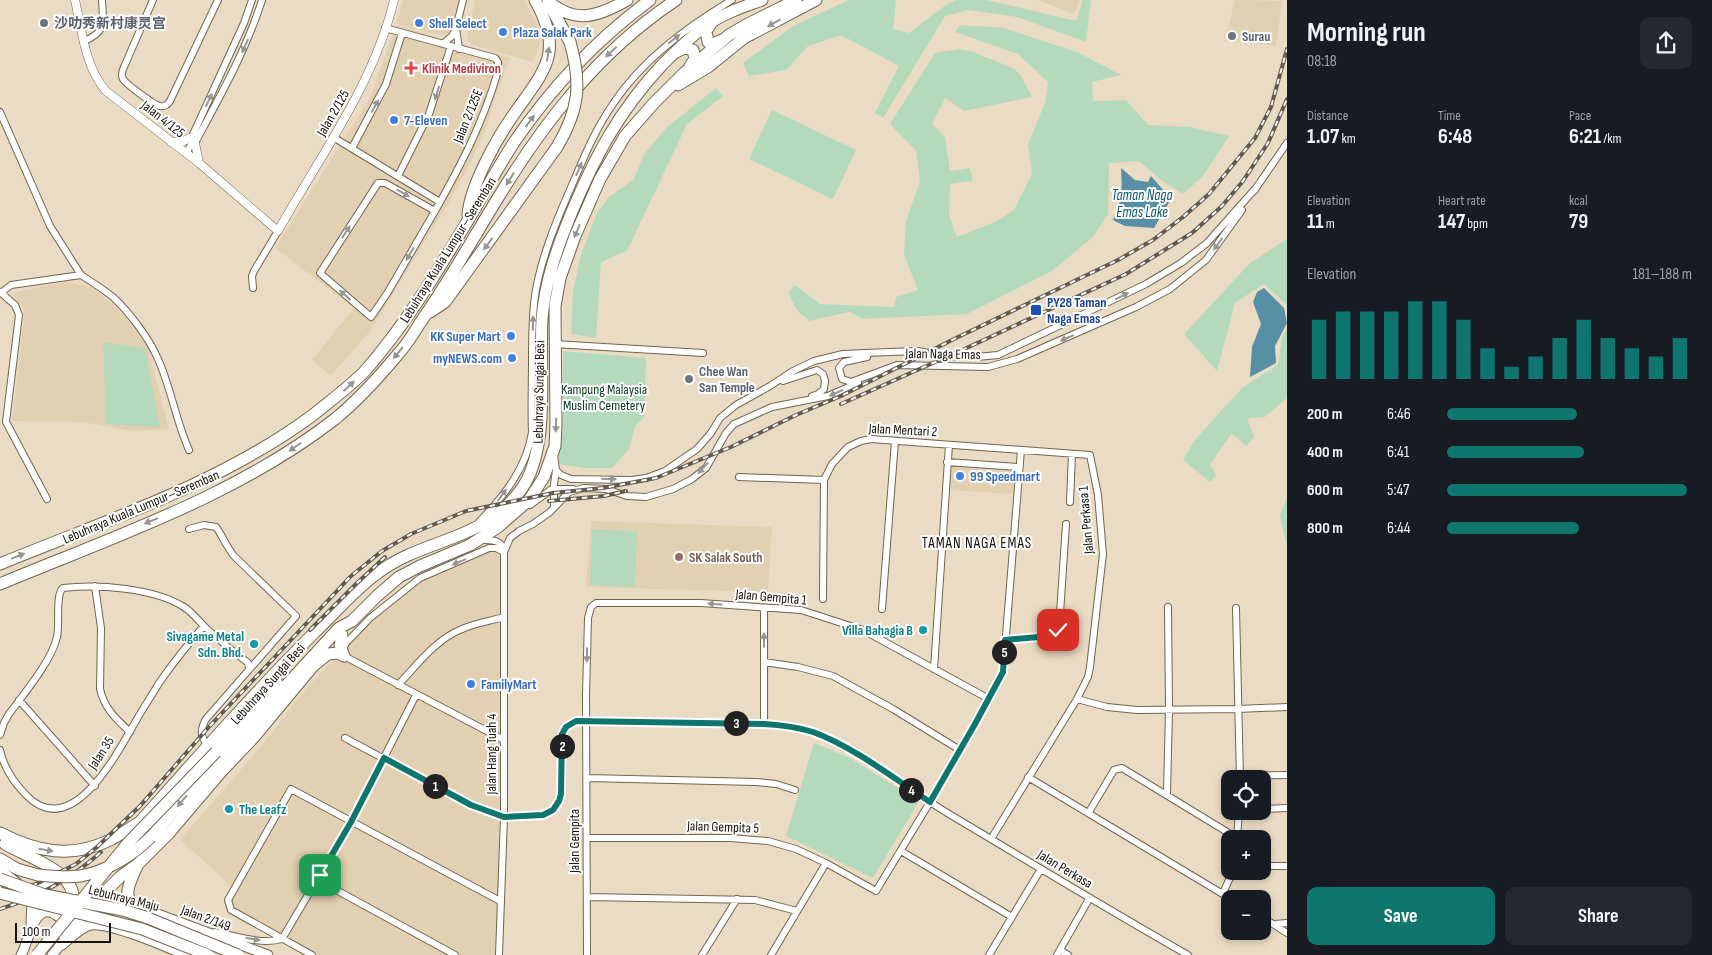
<!DOCTYPE html>
<meta charset="utf-8">
<style>
body{margin:0;font-family:"Sofia Sans Condensed","Noto Sans SC",sans-serif;background:#242831;color:#f1f3f6;height:100vh;display:flex;flex-direction:column;font-size:19px;white-space:nowrap}
*{box-sizing:border-box;margin:0}
p{font-size:16px;color:#9ea1a6}
.icon{flex:none;width:28px;height:28px;fill:none;stroke:currentColor;stroke-width:2;stroke-linecap:round;stroke-linejoin:round}
.map{position:relative;flex:1;overflow:hidden}
.panel{display:flex;flex-direction:column;background:#171b24;width:425px}
.panel>*{flex:none}
.tools{position:absolute;left:1221px;top:770px;display:grid;gap:10px}
.tools a{display:grid;place-items:center;width:50px;height:50px;border-radius:10px;background:#171b24;box-shadow:0 2px 8px #0003;font-size:25px}
.scale{position:absolute;left:15px;bottom:12px;width:96px;box-sizing:border-box;padding-left:5px;border:2px solid #18130a;border-top:0;font-size:14px;line-height:18px;white-space:nowrap;color:#18130a;-webkit-text-stroke:4px #fff;paint-order:stroke}
.pin{position:absolute;display:grid;place-items:center;width:42px;height:42px;color:#fff;margin:-21px;border-radius:10px;box-shadow:0 2px 8px #0006}
.km{position:absolute;width:25px;height:25px;margin:-12px;border-radius:50%;background:#222;color:#fff;font-size:14px;line-height:25px;text-align:center}
.round{display:grid;place-items:center;flex:none;width:52px;height:52px;border-radius:10px;background:#242831}
.overview{display:flex;align-items:center;justify-content:space-between;height:85px;padding:0 20px}
h1{font-size:28px;font-weight:700;line-height:38px}
.metrics{display:grid;grid-template-columns:repeat(3,1fr);gap:8px;height:85px;padding:5px 20px}
.metrics div{display:grid;align-content:center}
.metrics b{font-size:21px;font-weight:700}
.metrics small{font-size:14px;font-weight:400}
.metrics p{font-size:14px}
.chart{height:140px;padding:10px 20px}
.chart p{display:flex;justify-content:space-between}
.chart svg{width:100%;height:90px;margin-top:5px;stroke:#0f766e;stroke-width:6}
.cta{display:flex;gap:10px;margin-top:auto;padding:10px 20px}
.cta a{flex:1;height:58px;border-radius:10px;background:#0f766e;color:#fff;font-size:20px;font-weight:700;line-height:58px;text-align:center}
.cta a+a{background:#242831;color:#f1f3f6}
ul{padding:0 20px;list-style:none;font-size:16px}
li{display:grid;grid-template-columns:80px 60px 1fr;align-items:center;height:38px}
li i{height:12px;border-radius:6px;background:#0f766e}
main{display:flex;flex:1;min-height:0}
.map>svg:first-child{display:block}
</style>
<main>
<div class="map">
<svg width="1287" height="955" viewBox="0 0 1287 955">
<rect width="100%" height="100%" fill="#eadcc4"/>
<path fill="#e2d0b2" d="M403 0H459L452 33 445 37 396 24Z
M475 0H524L538 25 540 43 533 62 470 44 467 38Z
M1037 0H1079L1076 11 1072 13Z
M1235 0 1282 1 1276 46 1225 41Z
M396 25 510 58 481 140 470 164 455 192 371 330 331 376 312 360 354 308 275 248 370 98Z
M67 282 94 288 122 313 148 348 169 429 132 431 83 422 12 421 25 310 11 293Z
M950 465 1017 469 1015 494 948 490Z
M591 521 772 527 768 592 586 587Z
M496 550 501 554V757L497 955H318L233 909 231 900 236 890 180 840 258 750 304 691 373 618 420 580 489 551Z
M760 613H769V719H761Z"/>
<path fill="#b4dabb" d="M849 0H896L893 29 909 33 943 7 956 0H987L1076 21 1083 0H1091L1086 42 1017 17 968 10 945 16 883 118 875 113 899 66 841 35 808 46 786 70 749 76 743 63 793 26Z
M960 25 1004 28 1077 52 1121 75 1092 82 1093 101 1126 100 1148 125 1189 127 1229 136 1203 176 1183 194 1161 180 1139 161 1109 163 1108 214 1093 237 1052 271 967 314 863 319 849 312 809 321 797 310 788 293 795 285 820 304 894 307 896 297 918 290 904 255 906 221 920 182 916 151 890 124 935 53 959 49 971 51 1015 69 1021 76 1032 97 964 111 945 98 932 124 945 137 950 171 970 168 973 181 950 184 949 216 957 237 995 222 1014 210 1032 174 1028 144 1045 103 1048 82 1018 54 955 32Z
M716 88 723 96 687 124 627 251 601 262 596 338 571 334 573 292 580 258 597 213 609 197 633 180 645 153 666 128Z
M772 110 856 150 833 199 749 159Z
M1287 239V307L1286 304 1264 284 1235 303 1217 371 1184 334 1250 263Z
M1287 328V398L1265 417 1247 418 1254 437 1246 446 1232 433 1210 464 1216 475 1210 482 1183 460 1194 441 1243 387 1278 365 1282 338Z
M103 342 145 348 160 427 106 424Z
M563 351 646 358 644 417 635 426 629 449 612 468H584L558 464 563 429Z
M1287 497V547L1280 515Z
M592 529 637 531 635 587 590 585Z
M814 743 850 758 919 801 873 878 786 836Z"/>
<path fill="#578fa5" d="M1121 168 1135 180 1148 182 1151 176 1171 199 1154 228 1125 226 1113 220C1123 200 1122 189 1121 168Z
M1264 288 1284 308 1287 323 1275 346 1276 363 1250 377 1252 347 1261 324 1253 302 1257 292Z"/>
<g fill="none" stroke-linecap="round" stroke-linejoin="round">
<defs>
<path id="minor" d="M153 0 124 67C122 71 121 75 123 79 126 84 154 105 160 106 165 107 167 105 170 101L218 0
M385 28 495 58 498 62V71C483 123 461 165 435 211L388 292 371 317 320 273 378 183H385L435 211
M84 41C107 32 103 22 102 0
M443 44 452 36 456 29
M459 49 456 28 463 0
M0 112 50 226 81 275
M333 137 440 202
M190 141 244 23 252 0
M352 148 386 84 402 33
M186 153 191 145 195 143C220 96 246 51 262 0
M398 176 429 114 451 46
M1254 191 1287 143
M253 288 252 276 254 271 278 231
M0 292 15 305 19 315 6 422 47 499
M1 293 11 285 81 275C92 282 103 289 113 297 129 312 149 338 158 359 171 388 176 421 189 450
M554 344 703 353
M867 357 844 362 839 368 842 379 851 382 897 365 988 367 1017 359 1136 307 1170 289 1206 260 1242 210
M783 381 817 370 823 374 825 381 824 389 818 394 812 396
M947 462 1019 467
M556 470 561 475 571 479 632 480 646 478 665 471 697 449 711 433 720 418 736 405 770 386 793 371 814 361 843 354 889 352 918 351 944 356 977 357 998 355 1146 284 1181 263 1207 243 1255 189
M739 477 824 480
M1070 502 1072 454
M530 505 552 489H573
M554 506V484L556 470 554 455
M479 522C503 497 527 468 532 432 531 409 532 384 532 360 532 339 532 317 535 296 540 261 555 224 569 192 582 162 594 131 613 104 642 60 687 27 732 0
M189 529 204 525 216 527C222 535 226 546 234 556L296 616 206 719C200 730 200 736 208 746
M485 540C494 540 503 541 504 552V817L499 955
M504 552 510 538 519 531 533 524 550 512 569 492 584 488 606 489 627 496 646 497 673 489 692 479 706 468 726 433 734 424 772 407 828 396 858 383
M95 586 101 628 100 689C104 708 116 719 130 732
M823 599 824 480 832 464 848 447 861 441 871 439 1090 455 1098 495 1103 554 1090 667 1088 677 1077 699 991 839
M764 608V724
M1236 608 1240 779
M882 609 895 441
M1005 640 1052 635 1059 628 1066 524
M343 649 346 643 370 618 420 578 489 548H496L504 552
M344 656 504 740
M764 662 798 667 833 676 893 709 960 750
M934 669 949 445
M398 685C417 665 436 639 462 629 475 623 490 621 504 617
M1077 699 1107 707 1137 710 1238 709 1287 707
M19 700 95 786
M0 735 4 723 9 714C24 694 52 660 57 637 60 625 55 594 63 588 98 584 154 588 184 607 192 612 197 619 203 625 217 639 233 651 248 663L249 668
M345 738 471 805 504 817 543 815 553 810 559 801 561 794 562 734 566 727 576 721 764 724C774 725 784 725 794 727 848 739 901 785 949 814 1028 861 1107 909 1188 955
M0 750C4 768 15 784 27 796 73 842 119 750 137 719 144 707 152 695 159 683 173 663 188 644 204 626
M1241 776 1287 775
M1028 777 1231 899
M587 778 756 782 776 784 795 790
M1167 794 1169 710 1168 607
M1262 809 1287 808
M1089 812 1114 770 1122 768 1237 838
M587 838H730L768 841 796 849 826 863 876 891 930 802 989 699 1003 672 1021 450
M1237 839 1239 811
M901 851 1012 917
M1262 866H1287
M318 880 455 955
M1223 893 1233 871
M587 897 755 900 797 911
M1262 917 1287 933
M1274 924 1287 923
M215 932C236 936 261 945 282 939
M282 939 351 822 416 695
M1060 950 1068 955
M312 955 231 910 228 900 291 789 500 901
M587 955 586 695 588 618 591 607 596 603H701L801 610 863 630 989 699
M702 955 737 899
M771 955 826 863
M989 955 1041 869
M1057 955 1089 899"/>
<path id="tertiary" d="M75 0C82 31 85 67 106 91L199 163 278 231C320 156 374 84 394 0
M171 142H181L190 138
M195 143 199 163"/>
<path id="secondary" d="M136 906 268 955
M62 945C70 939 80 927 91 925 109 922 167 947 185 955
M21 955C29 943 33 900 56 915 61 918 64 922 64 927
M52 955 88 911"/>
<path id="motorway" d="M548 1C575 25 599 16 627 0
M549 4 570 42
M712 22 706 31 708 42 712 44 722 40
M676 52 684 48 693 50 695 59 690 66
M678 85 708 67 744 38 816 0
M468 215C470 186 497 138 514 114 544 71 565 53 535 0
M430 312 445 302 557 147
M0 564C107 520 220 484 313 415 330 401 348 388 364 372 404 327 436 274 467 222 483 195 498 167 515 141 552 87 597 39 650 0
M0 584C115 536 236 496 335 419 358 400 380 376 399 353 407 344 414 333 420 323 448 283 471 242 496 201 544 122 598 52 676 0
M342 635 340 646 344 656
M216 752 277 683
M0 833C37 852 71 859 110 840 120 835 130 828 140 822 197 758 254 693 315 632 336 612 355 589 379 572 425 538 482 542 520 491 551 451 539 369 542 319 545 282 557 248 571 214 595 156 619 111 662 65 676 51 691 36 707 25 724 13 743 7 762 0
M151 837 205 774 251 727 282 690 339 628 352 621 377 596 399 577 420 566 470 545 498 527 529 500 544 477 555 446 556 424 555 306 560 278 575 236 600 179 625 136 654 103 684 73 729 35 746 25 796 0
M5 844C30 859 81 871 73 909 72 918 67 927 64 935
M0 859 17 869 38 875
M0 871 17 884
M29 892C48 889 49 887 52 869
M29 894 33 900 32 924
M98 899 120 877 138 864 169 833 220 773 254 737 313 666 328 654 338 653 344 656
M136 906C119 898 133 876 138 864"/>
</defs>
<use href="#minor" stroke="#716550" stroke-width="8"/>
<use href="#tertiary" stroke="#716550" stroke-width="9"/>
<use href="#secondary" stroke="#716550" stroke-width="11"/>
<use href="#motorway" stroke="#716550" stroke-width="13"/>
<use href="#minor" stroke="#fff" stroke-width="6"/>
<use href="#tertiary" stroke="#fff" stroke-width="8"/>
<use href="#secondary" stroke="#fff" stroke-width="9"/>
<use href="#motorway" stroke="#fff" stroke-width="11"/>
<defs>
<path id="rail" d="M841 404 960 351 1126 274 1192 233 1222 206 1243 181 1268 143 1287 99
M549 501 604 496 626 491
M310 630 356 584 385 557
M0 895 36 884 76 864 97 847 140 806 207 729 351 576 382 551 411 534 466 511 553 493 603 488 656 478 731 447 796 415 841 396 954 339 1118 260 1153 240 1183 217 1209 194 1255 138 1271 107 1287 49
M0 909C39 897 71 879 101 852"/>
</defs>
<use href="#rail" stroke="#625a4c" stroke-width="4"/>
<use href="#rail" stroke="#fff" stroke-width="2" stroke-dasharray="5.5" stroke-linecap="butt"/>
<defs>
<path id="motorway-bridge" d="M557 147C579 110 582 84 570 42
M38 875C52 876 66 878 80 876 106 872 133 855 151 837
M0 879 45 895 123 910 148 918 238 955
M0 893 142 929 208 955
M37 955 128 843 216 752"/>
</defs>
<use href="#motorway-bridge" stroke="#716550" stroke-width="13" stroke-linecap="butt"/>
<use href="#motorway-bridge" stroke="#fff" stroke-width="11"/>
</g>
<defs><path id="oneway-solid" d="M-6-.8H1V-3.2L6.5 0L1 3.2V.8H-6Z" transform="scale(1.25)"/></defs>
<g fill="#979591">
<use href="#oneway-solid" transform="translate(774 23) rotate(151)"/>
<use href="#oneway-solid" transform="translate(674 39) rotate(-38)"/>
<use href="#oneway-solid" transform="translate(245 46) rotate(114)"/>
<use href="#oneway-solid" transform="translate(611 52) rotate(137)"/>
<use href="#oneway-solid" transform="translate(548 54) rotate(-82)"/>
<use href="#oneway-solid" transform="translate(437 93) rotate(107)"/>
<use href="#oneway-solid" transform="translate(209 100) rotate(-64)"/>
<use href="#oneway-solid" transform="translate(375 106) rotate(-61)"/>
<use href="#oneway-solid" transform="translate(530 121) rotate(-54)"/>
<use href="#oneway-solid" transform="translate(579 169) rotate(-67)"/>
<use href="#oneway-solid" transform="translate(510 179) rotate(122)"/>
<use href="#oneway-solid" transform="translate(403 193) rotate(30)"/>
<use href="#oneway-solid" transform="translate(577 231) rotate(113)"/>
<use href="#oneway-solid" transform="translate(346 232) rotate(-57)"/>
<use href="#oneway-solid" transform="translate(488 244) rotate(126)"/>
<use href="#oneway-solid" transform="translate(1218 244) rotate(127)"/>
<use href="#oneway-solid" transform="translate(410 254) rotate(120)"/>
<use href="#oneway-solid" transform="translate(345 295) rotate(-139)"/>
<use href="#oneway-solid" transform="translate(1122 296) rotate(-26)"/>
<use href="#oneway-solid" transform="translate(533 323) rotate(-89)"/>
<use href="#oneway-solid" transform="translate(1067 338) rotate(157)"/>
<use href="#oneway-solid" transform="translate(398 353) rotate(130)"/>
<use href="#oneway-solid" transform="translate(349 386) rotate(-43)"/>
<use href="#oneway-solid" transform="translate(836 393) rotate(156)"/>
<use href="#oneway-solid" transform="translate(556 425) rotate(92)"/>
<use href="#oneway-solid" transform="translate(295 447) rotate(145)"/>
<use href="#oneway-solid" transform="translate(703 468) rotate(133)"/>
<use href="#oneway-solid" transform="translate(609 479) rotate(1)"/>
<use href="#oneway-solid" transform="translate(502 495) rotate(-54)"/>
<use href="#oneway-solid" transform="translate(151 521) rotate(158)"/>
<use href="#oneway-solid" transform="translate(18 556) rotate(-22)"/>
<use href="#oneway-solid" transform="translate(459 562) rotate(157)"/>
<use href="#oneway-solid" transform="translate(715 604) rotate(-176)"/>
<use href="#oneway-solid" transform="translate(764 640) rotate(-90)"/>
<use href="#oneway-solid" transform="translate(587 655) rotate(91)"/>
<use href="#oneway-solid" transform="translate(182 801) rotate(131)"/>
<use href="#oneway-solid" transform="translate(46 850) rotate(10)"/>
<use href="#oneway-solid" transform="translate(253 939) rotate(10)"/>
</g>
<g fill="none" stroke-linecap="round" stroke-linejoin="round">
<defs>
<path id="route" d="M320 875 351 822 384 758 471 805 504 817 543 815 553 810 559 801 561 794 562 734 566 727 576 721 764 724C781 725 797 727 813 732 852 746 895 779 930 802L975 724 1003 672 1005 640 1050 636 1058 630"/>
</defs>
<use href="#route" stroke="#fff" stroke-width="10"/>
<use href="#route" stroke="#0f766e" stroke-width="6"/>
</g>
<g fill="#6b7280" stroke="#fff" stroke-width="2">
<circle cx="44" cy="23" r="5"/>
<circle cx="1232" cy="36" r="5"/>
<circle cx="689" cy="379" r="5"/>
</g>
<g fill="#3f7fe0" stroke="#fff" stroke-width="2">
<circle cx="419" cy="23" r="5"/>
<circle cx="503" cy="32" r="5"/>
<circle cx="394" cy="120" r="5"/>
<circle cx="511" cy="336" r="5"/>
<circle cx="512" cy="358" r="5"/>
<circle cx="960" cy="476" r="5"/>
<circle cx="471" cy="684" r="5"/>
</g>
<path fill="#e0444e" stroke="#fff" stroke-width="2" d="M408.5 60.5h5v5h5v5h-5v5h-5v-5h-5v-5h5z"/>
<rect fill="#1a4fb4" stroke="#fff" stroke-width="2" x="1030" y="304" width="12" height="12" rx="2.5"/>
<circle fill="#8d6e63" stroke="#fff" stroke-width="2" cx="679" cy="557" r="5"/>
<g fill="#0f9aa8" stroke="#fff" stroke-width="2">
<circle cx="923" cy="630" r="5"/>
<circle cx="254" cy="644" r="5"/>
<circle cx="229" cy="809" r="5"/>
</g>
<g text-anchor="middle" dominant-baseline="central" stroke-width="4" stroke-linejoin="round" paint-order="stroke">
<g font-size="14" font-weight="bold" fill="#5b616d" stroke="#fff" text-anchor="start">
<text x="54" y="23">沙叻秀新村康灵宫</text>
<text x="1242" y="36">Surau</text>
<text x="699" y="371">Chee Wan<tspan x="699" dy="16">San Temple</tspan></text>
</g>
<g font-size="14" font-weight="bold" fill="#366cbe" stroke="#fff" text-anchor="start">
<text x="429" y="23">Shell Select</text>
<text x="513" y="32">Plaza Salak Park</text>
<text x="404" y="120">7-Eleven</text>
<text x="501" y="336" text-anchor="end">KK Super Mart</text>
<text x="502" y="358" text-anchor="end">myNEWS.com</text>
<text x="970" y="476">99 Speedmart</text>
<text x="481" y="684">FamilyMart</text>
</g>
<g font-size="14" font-weight="bold" fill="#be3a42" stroke="#fff" text-anchor="start">
<text x="422" y="68">Klinik Mediviron</text>
</g>
<g font-size="14" fill="#18130a" stroke="#fff">
<text transform="translate(333 113) rotate(-60)">Jalan 2/125</text>
<text transform="translate(468 116) rotate(-68)">Jalan 2/125E</text>
<text transform="translate(163 119) rotate(38)">Jalan 4/125</text>
<text transform="translate(448 250) rotate(-58)">Lebuhraya Kuala Lumpur–Seremban</text>
<text transform="translate(943 354) rotate(1)">Jalan Naga Emas</text>
<text transform="translate(539 392) rotate(-89)">Lebuhraya Sungai Besi</text>
<text transform="translate(903 430) rotate(3)">Jalan Mentari 2</text>
<text transform="translate(141 507) rotate(-23)">Lebuhraya Kuala Lumpur–Seremban</text>
<text transform="translate(1086 520) rotate(-95)">Jalan Perkasa 1</text>
<text transform="translate(771 597) rotate(5)">Jalan Gempita 1</text>
<text transform="translate(268 684) rotate(-48)">Lebuhraya Sungai Besi</text>
<text transform="translate(101 753) rotate(-57)">Jalan 35</text>
<text transform="translate(491 754) rotate(-90)">Jalan Hang Tuah 4</text>
<text transform="translate(723 827) rotate(2)">Jalan Gempita 5</text>
<text transform="translate(574 841) rotate(-90)">Jalan Gempita</text>
<text transform="translate(1065 869) rotate(31)">Jalan Perkasa</text>
<text transform="translate(124 898) rotate(14)">Lebuhraya Maju</text>
<text transform="translate(206 918) rotate(20)">Jalan 2/149</text>
</g>
<g font-size="14" font-weight="bold" fill="#164399" stroke="#fff" text-anchor="start">
<text x="1047" y="302">PY28 Taman<tspan x="1047" dy="16">Naga Emas</tspan></text>
</g>
<g font-size="14" fill="#053a19" stroke="#fff">
<text x="604" y="389">Kampung Malaysia<tspan x="604" dy="16">Muslim Cemetery</tspan></text>
</g>
<g font-size="14" font-weight="bold" fill="#785e54" stroke="#fff" text-anchor="start">
<text x="689" y="557">SK Salak South</text>
</g>
<g font-size="14" font-weight="bold" fill="#0d838f" stroke="#fff" text-anchor="end">
<text x="913" y="630">Villa Bahagia B</text>
<text x="244" y="636">Sivagame Metal<tspan x="244" dy="16">Sdn. Bhd.</tspan></text>
<text x="239" y="809" text-anchor="start">The Leafz</text>
</g>
<g font-size="15" font-style="italic" fill="#0b5870" stroke="#fff">
<text x="1142" y="195">Taman Naga<tspan x="1142" dy="17">Emas Lake</tspan></text>
</g>
<g font-size="15" letter-spacing="1" fill="#18130a" stroke="#fff">
<text x="977" y="543">TAMAN NAGA EMAS</text>
</g>
</g>
</svg>
<div class="tools">
<a><svg class="icon" aria-label="locate" viewBox="0 0 24 24"><circle cx="12" cy="12" r="6"/><path d="M12 2v4M12 18v4M2 12h4M18 12h4"/></svg></a>
<a>+</a>
<a>−</a>
</div>
<div class="scale">100 m</div>
<div class="pin" style="left:320px;top:875px;background:#1e9e55"><svg class="icon" aria-label="arrive" viewBox="0 0 24 24"><path d="M6 21V4h12l-3 4 3 4H6"/></svg></div>
<div class="pin" style="left:1058px;top:630px;background:#d93025"><svg class="icon" aria-label="check" viewBox="0 0 24 24"><path d="M5 12l5 5 9-10"/></svg></div>
<b class="km" style="left:435px;top:786px">1</b>
<b class="km" style="left:562px;top:746px">2</b>
<b class="km" style="left:736px;top:723px">3</b>
<b class="km" style="left:911px;top:790px">4</b>
<b class="km" style="left:1004px;top:652px">5</b>
</div>
<section class="panel">
<div class="overview"><div><h1>Morning run</h1><p>08:18</p></div><a class="round"><svg class="icon" aria-label="share" viewBox="0 0 24 24"><path d="M12 15V3M7 8l5-5 5 5M5 13v7h14v-7"/></svg></a></div>
<div class="metrics">
<div><p>Distance</p><b>1.07<small> km</small></b></div>
<div><p>Time</p><b>6:48</b></div>
<div><p>Pace</p><b>6:21<small> /km</small></b></div>
</div>
<div class="metrics">
<div><p>Elevation</p><b>11<small> m</small></b></div>
<div><p>Heart rate</p><b>147<small> bpm</small></b></div>
<div><p>kcal</p><b>79</b></div>
</div>
<div class="chart"><p><span>Elevation</span>181–188 m</p>
<svg viewBox="0 0 160 44" preserveAspectRatio="none"><path d="M5 44V15M15 44V11M25 44V11M35 44V11M45 44V6M55 44V6M65 44V15M75 44V29M85 44V38M95 44V33M105 44V24M115 44V15M125 44V24M135 44V29M145 44V33M155 44V24"/></svg>
</div>
<ul>
<li><b>200 m</b>6:46<i style="width:53%"></i></li>
<li><b>400 m</b>6:41<i style="width:56%"></i></li>
<li><b>600 m</b>5:47<i style="width:98%"></i></li>
<li><b>800 m</b>6:44<i style="width:54%"></i></li>
</ul>
<div class="cta"><a>Save</a><a>Share</a></div>
</section>
</main>
